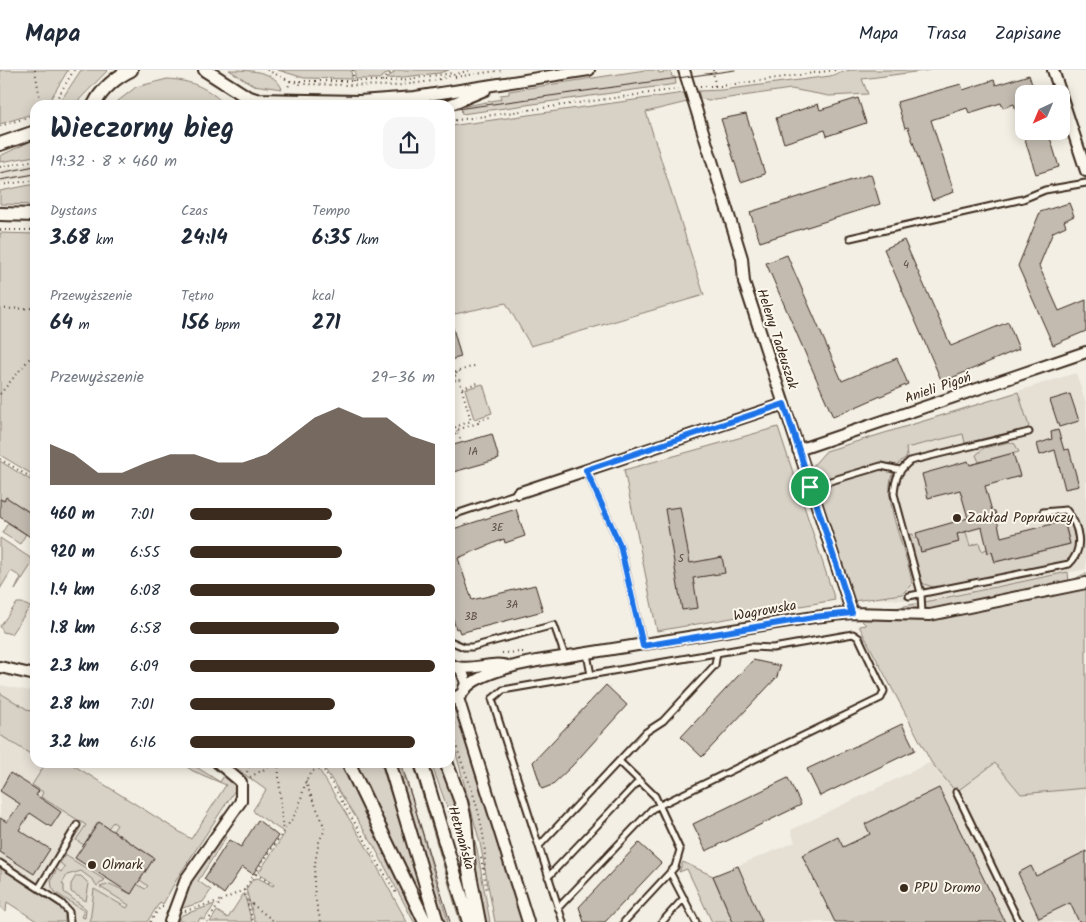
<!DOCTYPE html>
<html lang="pl">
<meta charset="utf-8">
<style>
body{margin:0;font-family:Kalam,sans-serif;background:#f6f6f7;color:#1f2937;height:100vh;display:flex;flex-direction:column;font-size:19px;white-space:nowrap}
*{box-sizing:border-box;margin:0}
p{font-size:16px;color:#747a83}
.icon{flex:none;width:28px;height:28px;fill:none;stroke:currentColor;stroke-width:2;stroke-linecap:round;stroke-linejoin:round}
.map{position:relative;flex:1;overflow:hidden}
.sheet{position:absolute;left:30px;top:30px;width:425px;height:668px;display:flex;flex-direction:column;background:#fff;border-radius:15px;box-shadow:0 2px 12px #0003}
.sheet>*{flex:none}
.needle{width:32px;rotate:224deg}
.buttons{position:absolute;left:1015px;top:15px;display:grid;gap:10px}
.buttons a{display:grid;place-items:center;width:55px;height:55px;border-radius:10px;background:#fff;box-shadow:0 2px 12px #0003;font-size:25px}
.pin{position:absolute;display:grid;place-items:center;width:42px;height:42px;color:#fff;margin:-21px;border:2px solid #fff;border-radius:50%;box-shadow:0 1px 5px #0007}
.round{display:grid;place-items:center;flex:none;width:52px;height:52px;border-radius:15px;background:#f6f6f7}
.headline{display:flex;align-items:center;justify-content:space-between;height:85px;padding:0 20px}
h1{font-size:28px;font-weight:800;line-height:38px}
.metrics{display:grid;grid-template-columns:repeat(3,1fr);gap:8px;height:85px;padding:5px 20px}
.metrics div{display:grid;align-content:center}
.metrics b{font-size:21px;font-weight:800}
.metrics small{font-size:14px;font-weight:400}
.metrics p{font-size:14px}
.chart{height:140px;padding:10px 20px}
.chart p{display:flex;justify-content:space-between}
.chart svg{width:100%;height:90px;margin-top:5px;fill:#3b2a1e;opacity:.7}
ul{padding:0 20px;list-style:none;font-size:16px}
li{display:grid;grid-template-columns:80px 60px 1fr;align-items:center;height:38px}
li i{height:12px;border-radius:6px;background:#3b2a1e}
header{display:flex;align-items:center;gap:30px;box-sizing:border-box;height:70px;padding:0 25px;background:#fff;border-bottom:1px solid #e0e1e3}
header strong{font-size:24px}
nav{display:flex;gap:28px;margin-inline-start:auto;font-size:18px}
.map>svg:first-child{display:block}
</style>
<header>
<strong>Mapa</strong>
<nav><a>Mapa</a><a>Trasa</a><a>Zapisane</a></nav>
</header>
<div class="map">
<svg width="1086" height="852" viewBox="0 0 1086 852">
<rect width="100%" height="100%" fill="#f3efe4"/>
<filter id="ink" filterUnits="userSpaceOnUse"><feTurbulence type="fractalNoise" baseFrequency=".02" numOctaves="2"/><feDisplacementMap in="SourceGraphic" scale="10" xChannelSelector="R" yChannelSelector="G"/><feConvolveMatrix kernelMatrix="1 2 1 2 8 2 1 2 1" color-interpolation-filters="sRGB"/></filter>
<g filter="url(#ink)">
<path fill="#e5dfd4" d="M35 93V106L0 113V100Z
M1076 303 1086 334V499L921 531 853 527 811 398 826 381Z
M0 615 35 622V692L70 693 191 769 140 852H50L0 820Z
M1086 617V852H733L713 806 795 772 791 760Z"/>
<path fill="#d8d1c6" stroke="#8a7e72" d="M0 0H68L47 35H35V43L0 54Z
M81 0H108L74 35H58Z
M229 0C247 0 275 0 282 19L253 15Z
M278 0H351L352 9 304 8Z
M355 0H392L379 9H355Z
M397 0H449L439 3 386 9Z
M645 0H658L659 3 671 1 672 7H675L676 14 462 44 461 37 501 29 500 25 509 24V21Z
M850 0H930L862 9 868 24 829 26 791 19 708 31 700 28 698 21 722 20 830 6Z
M167 9C190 10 209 18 225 35H113L136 17Z
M684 23 687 32 646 42 704 225 531 276 506 233 450 245V56Z
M35 69V86L0 92V86Z
M35 114V135L0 134V121Z
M0 163 35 164V406L0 385Z
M483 314 492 343 474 349 465 319Z
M1018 322 1029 356 1026 359 965 373 963 364 906 378 907 387C867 408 909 480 912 514L902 524 854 531 811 398 826 381Z
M778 357 835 530 657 561 624 400Z
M1009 372 1015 374 1019 382 979 392 976 385 984 378Z
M0 391 35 413V446L7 428 4 431 0 429Z
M1063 445 1070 450C1074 465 1080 479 1067 491L936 518 924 514 919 509 906 465 913 464 914 468H917L921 482 959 472 957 464 966 462 970 476 979 473 982 481 987 479 992 482 995 492 1070 474Z
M8 453 26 464 20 474 2 463Z
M0 468 32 489 33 492 15 520 21 507 11 501 0 519Z
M1068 502 1069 512 1086 503V718L1021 724 995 693 956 722 931 692 859 556 866 555 857 546Z
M17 533H22L30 537 11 564 3 562 0 556Z
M0 623 35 644V687L0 665Z
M450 638H453L459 648 524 852H495L480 773 450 661Z
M46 693H70L191 769 226 715 193 701 181 693H190L220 712 225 704 237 717 178 807 163 834 160 832 147 852H90L94 819 127 838 129 835 100 817 110 814 131 824 137 814 145 819 148 816 140 810 154 788 113 761 117 755 113 752 108 758 98 752 84 775 76 770 86 755 41 727 43 722 32 715Z
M237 693H315L367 778 407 852H255L246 819 253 809 258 808 273 816 274 814 260 805 259 802 285 763 255 743 253 740 266 720 234 697Z
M321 693H343L419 852H414L374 776Z
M353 693H381L419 815 417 819Z
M397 693H399L412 728 448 852H444Z
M413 693H415L462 852H460Z
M431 693H441L459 744 461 770 458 767Z
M222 767H226L198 811 211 820 203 832 179 839 188 813Z
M474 768 477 779 490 852H484L472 771Z
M65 785 105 810 97 816 93 810 81 801 67 805 62 814 64 815V822L86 839 85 848 81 847 84 841 56 823 52 817 51 810 57 799 61 802 65 797 60 793Z
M683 792 713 806 733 852H712L687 799 679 802Z
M1 798 60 837 65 844V852H38L7 832 6 842 0 837Z
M76 806H81L89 814 86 831 71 822V814Z
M244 823 252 852H210L217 841 228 848Z
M215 834 204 850 200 848 198 852 178 851 182 845Z"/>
<path fill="#c3bbb0" stroke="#3b2a1e" d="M1029 5 1035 24H1024V59L1022 60 1014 34 1003 38 1001 33 969 43 967 38 931 50 954 122 932 130 908 57 905 58 897 32 961 14 963 20 994 10 996 15Z
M858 28 866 53 827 66 825 60 784 73 776 48 818 34 820 40Z
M746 44 765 104 741 112 721 49Z
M1022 61H1048L1059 97 1036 104Z
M871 104 880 134 760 172 750 142Z
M1069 133 1074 146 1064 151 1066 156 1053 162 1039 196 1059 241 1086 230V261L1053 275 1018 196 1040 142Z
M904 170 951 276 1008 252 1019 279 942 312 884 179Z
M787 185 842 311 897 288 908 314 833 347 766 193Z
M450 258H453L461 287 450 290Z
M1070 324 1079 351 1059 357 1050 330Z
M1058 360 1064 380 1069 379 1079 416 1065 419 1055 380 1040 385 1037 374 1052 369 1051 362Z
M492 364 499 389 450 403V376Z
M1013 383 1020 406 985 416 992 441H995L1001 467 1064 451 1070 474 995 492 992 482 988 483 982 457 957 464 959 472 921 482 916 463 968 448 960 420 928 428 922 404 968 391 970 395Z
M6 427 35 446V470L0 447V429L4 431Z
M680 437 690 493 722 487 725 503 693 508 698 538 682 540 665 439Z
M516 439 525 466 505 473 504 469 458 488 472 530 535 515 543 541 460 563 458 558 456 559 450 539V460Z
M753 590 780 596 777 607 702 687 681 667Z
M606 615 627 635 572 696 552 715 542 719 533 692Z
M902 654 915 680 820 726 807 699Z
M10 703 39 721 36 725 61 742 51 757 30 743 19 760 50 779 34 804 0 782V748L7 752 20 734 0 721Z
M788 708 801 735 706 781 693 754Z
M939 718 1005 852H835L802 785 838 767 843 777 870 764 865 754Z
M258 750 278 766 253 804 242 797 224 824 204 809 229 770 241 777Z
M99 752 154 788 131 824 75 788Z
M639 773 661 793 605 852H584L579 837Z
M1086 781V852H1079L1070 833 1039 848 1018 803 1031 796 1036 806Z
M738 796 762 852H733L713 806Z"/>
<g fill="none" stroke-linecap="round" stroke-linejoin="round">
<defs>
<path id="service" d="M850 168 1023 129 1045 120 1086 113
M586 400 620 475 643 575
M810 417 881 396 900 400
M450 446 518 423
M909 526 1069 494C1085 479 1079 455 1066 440L1043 442
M922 544 921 523 894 424C895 408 898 401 910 391L1029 362
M450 571 464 577H472L554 555 565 586
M587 584 591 605
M619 691 655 726 680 780 675 797 624 852
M956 722 1019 852
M539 776 646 662 663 651 715 595 717 583
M0 793 61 833 69 842 70 852
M670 802 696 852
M548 807 639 711
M39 818 77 755
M558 838 652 739 881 628 884 621 859 568 853 564 773 578 751 577 503 620 492 629 563 852
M662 852 684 828"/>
<path id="minor" d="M684 0 742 188 744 212 852 543
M1053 0 1061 24
M244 25 256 29 359 31 415 27 589 0
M1061 25 1086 101
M449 35 485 20
M798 380 1086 282
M518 423 784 334
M450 594 461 599 466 613 462 624 450 630
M0 597 35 605
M458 597C474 601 491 591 508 596
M464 621C473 605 519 594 537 591L814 547 852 543 930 545 1086 513
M458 628 528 852
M170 852 186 809 241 731V712L217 692"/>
<path id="tertiary" d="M205 0 244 25 249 35
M94 35C101 20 116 7 131 0
M0 74 35 62
M0 144 35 145
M348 692 425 852
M389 692 437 852
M421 692 469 852
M446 692 461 732 465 750 469 800 479 852"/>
</defs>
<use href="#service" stroke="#3b2a1e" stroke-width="9"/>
<use href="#minor" stroke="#3b2a1e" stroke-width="14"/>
<use href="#tertiary" stroke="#3b2a1e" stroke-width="16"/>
<path stroke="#3b2a1e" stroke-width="2" stroke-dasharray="1 4" stroke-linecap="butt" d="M35 0 41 35
M267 0 290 11 288 18
M353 0V12
M713 0 715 16
M455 7 503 0
M290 11 300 14 394 16 433 11 470 0
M290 11H394L453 3
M382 11 394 0
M700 16H721L835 0
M53 35 74 0
M450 51 678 19
M0 56 35 45
M0 97 35 90
M0 115 35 110
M0 160H35
M0 239 35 238
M450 303 456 302
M450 307 458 305 456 302 477 295
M450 312 459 309 471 351 450 359
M462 318 481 312
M0 324 35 282
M455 357 457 360 478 353 477 351 493 346
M458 363 461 371
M450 366 458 363 457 360
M0 389 35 410
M502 583 523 582
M454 653C453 673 461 690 468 709 478 737 488 772 484 801
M450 670 454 682
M278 692 283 764
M319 692 396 823
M247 702 251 692
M250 707 270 696 288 692
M306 711C308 724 326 753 324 761 323 765 320 768 319 772 312 804 312 821 321 852
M481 788 487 820
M256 804 273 815
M244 820 253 852
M248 831 275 852
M185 841 222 830
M150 852 160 837H163
M207 852 222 830 244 820 298 740 306 710 313 701 322 698"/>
<use href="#service" stroke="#fbf7ec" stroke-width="5"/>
<use href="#minor" stroke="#fbf7ec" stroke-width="10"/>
<use href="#tertiary" stroke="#fbf7ec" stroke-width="12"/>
<path stroke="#3b2a1e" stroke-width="1" d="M450 40 735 0
M0 103 35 96
M0 110 35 104
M401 692 450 852"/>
</g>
</g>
<g fill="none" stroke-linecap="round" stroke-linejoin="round" filter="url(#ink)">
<defs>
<path id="route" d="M784 334 852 543 814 547 643 576 620 475 586 400Z"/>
</defs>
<use href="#route" stroke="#fff" stroke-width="10"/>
<use href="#route" stroke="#1a73e8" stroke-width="6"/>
</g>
<g fill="#3b2a1e" stroke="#fbf7ec" stroke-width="2">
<circle cx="957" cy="448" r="5"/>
<circle cx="92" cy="795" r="5"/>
<circle cx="904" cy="818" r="5"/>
</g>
<g text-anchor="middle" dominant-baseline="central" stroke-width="4" stroke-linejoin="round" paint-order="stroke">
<g font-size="11" fill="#5d4e42">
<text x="906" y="195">4</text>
<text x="473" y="382">1A</text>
<text x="497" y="458">3E</text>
<text x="681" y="489">5</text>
<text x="512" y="535">3A</text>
<text x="471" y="547">3B</text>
</g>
<g font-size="14" fill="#3b2a1e" stroke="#fbf7ec">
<text transform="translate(777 269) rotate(72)">Heleny Tadeuszak</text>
<text transform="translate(938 318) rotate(-19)">Anieli Pigoń</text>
<text transform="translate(765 541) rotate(-10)">Wagrowska</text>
<text transform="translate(461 768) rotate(74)">Hetmańska</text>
</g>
<g font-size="14" fill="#3b2a1e" stroke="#fbf7ec" text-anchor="start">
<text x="967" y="448">Zakład Poprawczy</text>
<text x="102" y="795">Olmark</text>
<text x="914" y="818">PPU Dromo</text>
</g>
</g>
</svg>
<div class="buttons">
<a><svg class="needle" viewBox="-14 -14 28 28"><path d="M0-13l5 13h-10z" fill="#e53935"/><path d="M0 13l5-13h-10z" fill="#747a83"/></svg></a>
</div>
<div class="pin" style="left:810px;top:417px;background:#1e9e55"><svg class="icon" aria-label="arrive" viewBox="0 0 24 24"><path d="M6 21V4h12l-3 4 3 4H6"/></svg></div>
<section class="sheet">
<div class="headline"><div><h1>Wieczorny bieg</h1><p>19:32 · 8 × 460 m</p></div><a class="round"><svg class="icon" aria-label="share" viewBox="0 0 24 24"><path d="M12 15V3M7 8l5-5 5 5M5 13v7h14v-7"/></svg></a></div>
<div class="metrics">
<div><p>Dystans</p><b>3.68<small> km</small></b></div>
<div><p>Czas</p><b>24:14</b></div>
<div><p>Tempo</p><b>6:35<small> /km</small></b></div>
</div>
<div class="metrics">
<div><p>Przewyższenie</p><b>64<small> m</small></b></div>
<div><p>Tętno</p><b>156<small> bpm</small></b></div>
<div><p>kcal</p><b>271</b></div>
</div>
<div class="chart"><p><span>Przewyższenie</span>29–36 m</p>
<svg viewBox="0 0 160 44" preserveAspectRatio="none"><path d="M0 44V24L10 29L20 38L30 38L40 33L50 29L60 29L70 33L80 33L90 29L100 20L110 11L120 6L130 11L140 11L150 20L160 24V44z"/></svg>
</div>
<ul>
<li><b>460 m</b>7:01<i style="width:58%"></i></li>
<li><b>920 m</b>6:55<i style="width:62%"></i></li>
<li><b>1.4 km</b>6:08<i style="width:100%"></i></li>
<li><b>1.8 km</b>6:58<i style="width:61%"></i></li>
<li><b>2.3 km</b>6:09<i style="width:100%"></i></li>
<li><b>2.8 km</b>7:01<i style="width:59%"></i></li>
<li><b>3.2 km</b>6:16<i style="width:92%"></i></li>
</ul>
</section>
</div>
